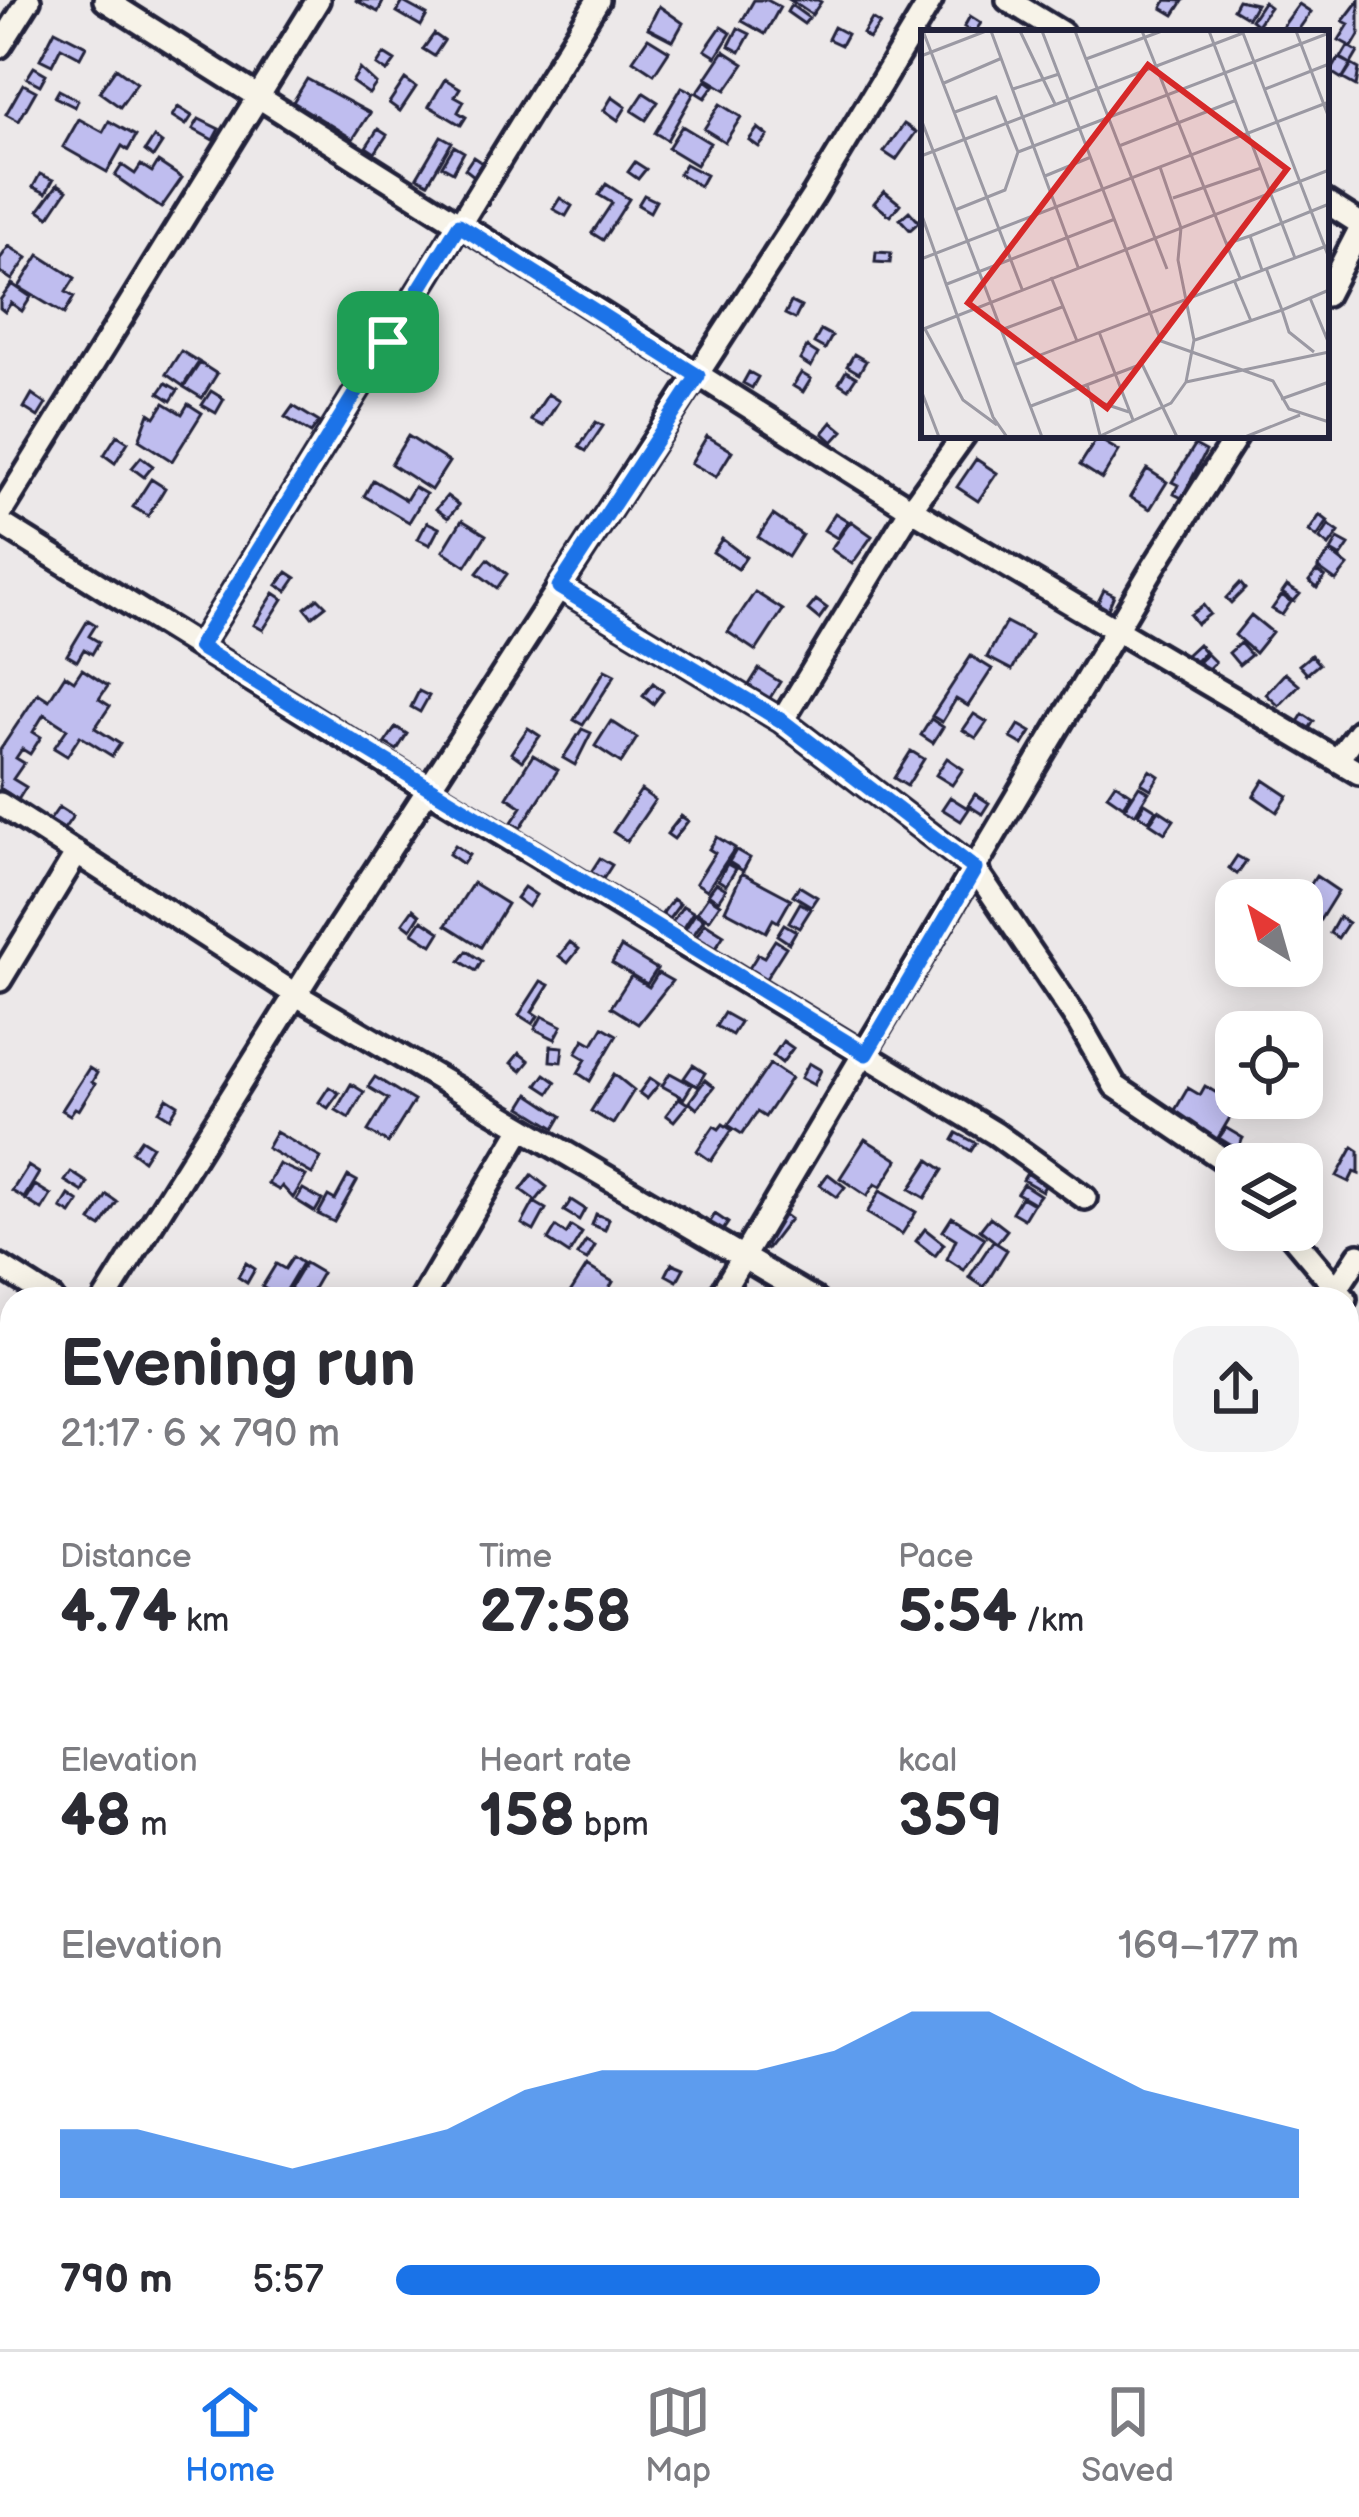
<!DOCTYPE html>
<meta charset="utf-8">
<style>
body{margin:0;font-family:"Balsamiq Sans",sans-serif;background:#f2f2f3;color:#2b2b33;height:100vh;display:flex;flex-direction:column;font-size:45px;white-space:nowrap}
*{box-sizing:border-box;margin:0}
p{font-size:39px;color:#7c7c81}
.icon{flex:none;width:66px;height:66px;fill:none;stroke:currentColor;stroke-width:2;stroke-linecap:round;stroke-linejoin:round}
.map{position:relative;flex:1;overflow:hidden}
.panel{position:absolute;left:0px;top:1287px;width:1359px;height:1062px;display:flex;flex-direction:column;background:#fff;border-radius:36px 36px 0 0;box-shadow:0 6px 30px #0003}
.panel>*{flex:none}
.needle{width:78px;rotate:323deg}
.fabs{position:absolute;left:1215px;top:879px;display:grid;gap:24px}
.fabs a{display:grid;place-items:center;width:108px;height:108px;border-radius:24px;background:#fff;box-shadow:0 6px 30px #0003;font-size:60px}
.pin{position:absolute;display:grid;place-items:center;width:102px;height:102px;color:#fff;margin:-51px;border-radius:24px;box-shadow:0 6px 18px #0006}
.round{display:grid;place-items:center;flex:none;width:126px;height:126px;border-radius:36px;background:#f2f2f3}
.overview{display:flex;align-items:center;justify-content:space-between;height:204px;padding:0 60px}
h1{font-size:66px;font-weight:700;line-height:90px}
.metrics{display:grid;grid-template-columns:repeat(3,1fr);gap:18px;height:204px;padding:12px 60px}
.metrics div{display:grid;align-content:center}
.metrics b{font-size:60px;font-weight:700}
.metrics small{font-size:33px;font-weight:400}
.metrics p{font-size:33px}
.chart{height:336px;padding:24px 60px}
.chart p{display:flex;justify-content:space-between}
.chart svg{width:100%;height:216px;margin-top:12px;fill:#1a73e8;opacity:.7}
ul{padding:0 60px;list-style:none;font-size:39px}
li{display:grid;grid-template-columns:192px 144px 1fr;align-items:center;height:90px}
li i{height:30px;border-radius:15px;background:#1a73e8}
.menu{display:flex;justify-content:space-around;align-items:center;height:168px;border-top:3px solid #e1e1e2;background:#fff;font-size:33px;color:#7c7c81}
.menu a{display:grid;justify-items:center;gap:6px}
.menu .on{color:#1a73e8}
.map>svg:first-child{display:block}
</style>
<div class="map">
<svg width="1359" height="2349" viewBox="0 0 1359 2349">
<rect width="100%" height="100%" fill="#ece8e9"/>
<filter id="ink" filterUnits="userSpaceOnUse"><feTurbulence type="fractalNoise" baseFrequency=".00833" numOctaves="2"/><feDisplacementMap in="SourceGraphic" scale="24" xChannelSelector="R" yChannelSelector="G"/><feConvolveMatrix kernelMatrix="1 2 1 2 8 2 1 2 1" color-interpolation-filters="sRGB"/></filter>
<g filter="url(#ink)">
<path fill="#bfbdef" stroke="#22223b" stroke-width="3" d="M355 0H384L378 12Z
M754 0H767L780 7 765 34 742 21Z
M790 0H818L821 2 812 15Z
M1166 0 1183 1 1174 15 1162 8Z
M1238 0 1256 4 1248 18 1233 9Z
M1359 0V35L1352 47 1339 40 1349 24 1343 21Z
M403 2 427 15 421 26 397 12Z
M1263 2 1270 7 1257 25 1251 20Z
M1299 4 1311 12 1296 33H1278Z
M791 5 809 18 804 24 787 12Z
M659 6 683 23 673 41 648 28Z
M970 16 981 23 974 33 964 27Z
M872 19 880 24 869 39 863 34Z
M721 27 731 33 716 57 705 50Z
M834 27 847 34 841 45 828 39Z
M738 28 750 34 740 52 729 46Z
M55 30 86 46 80 57 61 47 52 65 40 59Z
M434 34 444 41 434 56 423 49Z
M648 38 669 51 654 74 633 60Z
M1348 46 1358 52 1351 64 1341 58Z
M724 51 744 64 726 90 706 78Z
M384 54 395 61 387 72 377 65Z
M1339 58 1351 64 1342 79 1331 72Z
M1352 65 1359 69 1356 86 1343 79Z
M34 67 46 74 40 85 27 78Z
M116 68 137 83 120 107 99 92Z
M360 69 376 84 369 94 352 82Z
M307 79 370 113 353 139 293 102Z
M405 79 416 87 400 111 389 103Z
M445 79 460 88 455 96 464 101 458 112 466 117 461 125 429 106Z
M706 80 714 86 705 98 697 93Z
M23 84 36 91 19 121 6 114Z
M682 87 694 93 667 140 655 133Z
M59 90 78 100 75 107 55 97Z
M644 93 658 102 646 120 632 111Z
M612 97 626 107 618 120 604 110Z
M720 104 741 117 725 142 704 129Z
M178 107 192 116 186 125 172 116Z
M79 119 103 132 109 121 136 136 128 150 122 146 107 172 63 147Z
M199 119 219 129 213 140 193 129Z
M904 124 916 132 896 160 884 152Z
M682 126 710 143 696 165 668 148Z
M758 128 768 136 759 147 749 140Z
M378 129 387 135 375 153 366 147Z
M441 136 452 142 428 183 417 177Z
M154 137 162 143 153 157 145 151Z
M454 146 464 152 453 172 442 166Z
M473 157 482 163 474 176 465 169Z
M158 162 182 178 161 208 115 176 122 165 135 174 141 165 152 172Z
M635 162 646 169 638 179 628 172Z
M685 164 706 175 700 186 679 174Z
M40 174 53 180 46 193 33 187Z
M58 184 67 190 49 217 39 210Z
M606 184 629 199 603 240 592 233 612 203 599 195Z
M884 191 900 204 890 216 874 203Z
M644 195 656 201 650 212 638 205Z
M560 198 572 206 566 216 553 209Z
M909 211 919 222 910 230 900 219Z
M9 246 27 258 12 280 0 272V259Z
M876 252 891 253 890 263 875 262Z
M39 255 75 278 66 292 74 297 64 314 19 287Z
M12 284 31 297 22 311 11 303 5 312 0 308V300Z
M791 302 801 307 795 319 785 314Z
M821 330 832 336 825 349 814 343Z
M807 347 818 354 811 367 800 360Z
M181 351 199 362 183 386 166 374Z
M854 354 866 361 859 373 847 366Z
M200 363 217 374 202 398 184 387Z
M846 371 856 377 848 389 839 383Z
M749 372 758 377 752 388 743 383Z
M801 373 811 379 803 392 793 386Z
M166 383 178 390 171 401 159 393Z
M211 391 224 399 216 413 202 405Z
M32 394 46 404 38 417 24 408Z
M548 394 559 401 543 426 531 420Z
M164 403 182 414 188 404 202 413 172 461 139 440 149 413 155 417Z
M293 406 319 422 311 433 285 417Z
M596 422 603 426 586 451 579 447Z
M832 422 843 431 833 442 823 433Z
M117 435 128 442 115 463 104 455Z
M408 436 449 462 431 490 391 464Z
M707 436 732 451 716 477 691 463Z
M1097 438 1119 451 1102 479 1080 465Z
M1195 445 1206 451 1182 498 1174 494 1178 485 1172 482Z
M141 457 153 466 144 477 132 468Z
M976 459 997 473 978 501 957 487Z
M1147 469 1167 482 1150 509 1130 497Z
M151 479 165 488 148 516 133 507Z
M373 480 406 500 414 487 426 494 409 522 364 496Z
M447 496 459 505 448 518 436 509Z
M835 513 848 521 837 538 824 530Z
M773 515 802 535 788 557 758 537Z
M1320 515 1328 521 1317 537 1309 531Z
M462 520 486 535 466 566 443 551Z
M851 521 872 536 852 564 831 549Z
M427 522 439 528 430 545 418 539Z
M1329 525 1339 532 1329 546 1320 539Z
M722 539 746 557 738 569 713 552Z
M1338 539 1349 545 1341 557 1331 551Z
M1330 552 1348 566 1336 581 1318 568Z
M488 559 507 574 497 588 477 573Z
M1317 571 1325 577 1317 588 1309 581Z
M287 572 296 578 287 591 277 585Z
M1240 583 1245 589 1231 603 1226 598Z
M1287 586 1300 594 1294 601 1282 593Z
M1104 590 1114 595 1108 609 1097 604Z
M755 592 783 610 756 651 728 632Z
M274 593 283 599 263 630 254 625Z
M1282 595 1291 602 1282 615 1272 609Z
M318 598 326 606 312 617 305 608Z
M816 600 827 608 819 619 808 610Z
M1203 605 1210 614 1197 624 1190 615Z
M1251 615 1272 632 1255 653 1235 635Z
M88 620 96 625 89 636 99 642 92 654 84 649 77 661 67 655Z
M1006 622 1031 635 1012 670 987 657Z
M1240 643 1251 655 1239 665 1229 653Z
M1198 644 1205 652 1193 664 1185 656Z
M1207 654 1215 662 1203 674 1195 665Z
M1311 655 1319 664 1307 674 1299 665Z
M971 656 992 669 968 706 956 699 942 722 932 716Z
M82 669 108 686 99 699 110 706 95 728 120 744 112 756 80 736 67 756 54 748 67 729 44 714 33 732 41 737 30 754 22 749 16 758 24 763 13 779 26 787 18 800 0 788V750L38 693 49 700 65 675 74 681Z
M759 669 780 682 768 701 747 688Z
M605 670 615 675 583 725 574 720Z
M1285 673 1299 685 1279 706 1266 694Z
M653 683 663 691 653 704 643 696Z
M419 691 429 696 420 712 411 707Z
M974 714 987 722 976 738 963 730Z
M1303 714 1314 721 1305 735 1294 728Z
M931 719 943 727 933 743 921 735Z
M611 721 637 738 621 763 595 746Z
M1019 725 1031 732 1023 745 1011 738Z
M396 727 407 734 397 750 385 743Z
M528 728 540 736 522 761 511 753Z
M582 729 591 733 575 765 563 758Z
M911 751 924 759 907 786 894 778Z
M533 755 558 770 521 827 512 822 522 807 507 797Z
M947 758 963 769 952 785 936 775Z
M1150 770 1159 776 1151 789 1141 783Z
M1264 780 1288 796 1277 812 1254 796Z
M1115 783 1131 794 1123 806 1107 795Z
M1139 786 1149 792 1135 814 1125 808Z
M641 790 655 800 627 841 613 832Z
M975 794 989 803 982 814 968 805Z
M950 797 969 809 961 821 942 809Z
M1145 803 1156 810 1149 821 1138 814Z
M59 807 73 816 64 829 50 820Z
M1159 810 1174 820 1165 833 1150 823Z
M681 816 688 821 674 839 667 834Z
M717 837 735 848 707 890 696 883 715 853 709 849Z
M455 845 469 855 463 864 449 854Z
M736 850 750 858 743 871 729 862Z
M1237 856 1246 861 1237 874 1229 868Z
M600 858 612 865 603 879 591 872Z
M727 864 736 869 726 885 718 880Z
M742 873 791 899 778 922 773 919 766 932 725 910Z
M1316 876 1338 891 1320 920 1302 909 1301 900Z
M473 883 507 904 481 947 446 925Z
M716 883 726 889 718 901 708 894Z
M799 886 817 897 811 906 793 895Z
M524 887 536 895 528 907 516 898Z
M708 896 720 904 709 920 697 912Z
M673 899 680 904 669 919 662 914Z
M800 903 811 909 799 928 789 922Z
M683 906 693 912 682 929 672 922Z
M413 909 420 915 411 929 403 923Z
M695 914 704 919 692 937 684 931Z
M1339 917 1348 923 1338 938 1330 933Z
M422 920 440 932 432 945 413 933Z
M705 923 724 935 714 950 696 937Z
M784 924 796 931 789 943 777 935Z
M775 940 786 947 765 980 748 970 758 954 764 957Z
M570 942 579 949 568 963 559 956Z
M621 947 657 969 647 984 612 963Z
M467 951 482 961 476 971 460 961Z
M658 973 672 981 638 1024 611 1007 631 976 649 987Z
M541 981 549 985 532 1012 538 1016 533 1024 519 1015Z
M724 1013 740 1022 732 1035 716 1026Z
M542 1016 562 1026 555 1039 535 1029Z
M603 1027 617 1035 590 1081 578 1073 586 1059 576 1053 584 1039 593 1044Z
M783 1041 793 1048 782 1063 773 1056Z
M551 1046 563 1047 561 1062 550 1061Z
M519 1053 529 1061 521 1071 511 1063Z
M809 1063 821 1070 814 1085 801 1078Z
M770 1064 791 1078 765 1117 757 1112 742 1134 728 1125Z
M693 1065 705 1073 697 1086 684 1078Z
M89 1068 97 1073 92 1082 95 1084 79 1110 75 1108 70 1115 62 1110Z
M670 1073 692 1085 684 1098 662 1086Z
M545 1074 556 1082 549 1093 537 1085Z
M614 1074 634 1090 613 1124 591 1111Z
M375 1077 414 1101 388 1143 368 1131 388 1099 368 1087Z
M650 1078 659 1084 647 1099 639 1093Z
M705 1080 714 1087 697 1109 689 1102Z
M351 1084 364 1092 349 1118 336 1110Z
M1205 1086 1225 1098 1220 1107 1232 1114 1215 1143 1171 1117 1188 1088 1200 1095Z
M329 1087 339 1093 328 1108 319 1102Z
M529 1094 562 1116 555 1128 521 1107Z
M167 1098 178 1105 170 1118 159 1111Z
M679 1098 688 1104 674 1121 666 1115Z
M723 1124 732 1130 711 1161 697 1151 714 1126 719 1129Z
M1226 1128 1243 1138 1237 1149 1219 1138Z
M276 1132 321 1158 312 1174 267 1148Z
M957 1133 976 1143 971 1151 953 1140Z
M141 1139 152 1146 143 1160 132 1152Z
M865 1139 898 1160 881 1187 875 1184 867 1196 840 1178Z
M1353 1147 1359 1151V1174L1354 1172 1349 1182 1337 1176Z
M929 1160 943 1170 925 1198 910 1189Z
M279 1164 306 1176 293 1198 282 1186 279 1190 268 1184Z
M28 1166 39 1173 24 1198 12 1191Z
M71 1172 88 1183 83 1192 65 1181Z
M1027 1173 1046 1184 1042 1191 1023 1180Z
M828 1174 845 1187 837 1197 820 1185Z
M532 1175 547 1187 536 1201 521 1190Z
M348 1176 357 1181 334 1222 318 1214 328 1196 335 1200Z
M1023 1184 1040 1195 1034 1203 1017 1193Z
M35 1185 51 1195 42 1210 26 1200Z
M303 1189 322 1200 315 1212 296 1200Z
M880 1191 916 1212 902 1234 867 1213Z
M69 1195 79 1202 71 1214 61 1208Z
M107 1195 117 1202 101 1227 91 1221Z
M1021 1197 1033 1204 1024 1219 1012 1212Z
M571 1200 585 1209 579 1220 564 1211Z
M534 1202 546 1209 534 1231 522 1224Z
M596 1214 609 1219 605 1230 592 1225Z
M715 1214 728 1223 719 1236 707 1227Z
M783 1214 790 1219 767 1249 760 1244Z
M952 1217 985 1238 964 1270 947 1259 956 1239 943 1231Z
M990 1217 1007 1230 997 1243 980 1230Z
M571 1226 582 1233 569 1254 548 1240 556 1227 566 1234Z
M925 1229 944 1244 935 1256 916 1241Z
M586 1241 595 1246 587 1260 577 1255Z
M993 1241 1007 1250 984 1287 969 1277Z
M293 1257 302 1263 281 1298 262 1287 276 1264 285 1269Z
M246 1263 255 1269 247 1283 238 1277Z
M305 1263 322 1273 307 1299 290 1288Z
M672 1263 684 1268 677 1281 666 1275Z
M587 1266 613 1282 603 1299H566Z
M3 1639 12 1644V1659L0 1652Z
M11 2252 12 2274 9 2278 0 2271Z
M180 2337H183L204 2349H173Z
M387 2337H417L435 2349H380Z
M956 2337H971L963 2349H949Z
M1013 2337 1026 2341 1020 2349 1006 2347Z
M1134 2337H1147L1150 2339 1145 2349H1127Z"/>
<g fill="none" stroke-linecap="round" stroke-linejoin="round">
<defs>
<path id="street" d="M105 0 911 509 1359 773
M1008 0 1062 33
M0 46 29 0
M1326 202 1359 223
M1326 295 1359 231
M0 514 318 0
M0 523 427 789 996 1134 1085 1198
M559 587 782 721 975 869 1079 1023 1115 1086 1227 1162 1236 1171
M199 647 598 0
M782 721 911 509 964 435
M1337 760 1359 731
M0 804 295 994 814 1299
M0 980 77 853
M1287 1230 1345 1299
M0 1266 52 1299
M1331 1298 1359 1255
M105 1299 311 970 813 196 931 0
M422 1299 522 1128
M718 1299 1151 571 1237 435
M0 1471 12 1452
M1347 1639 1359 1648
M0 1829 12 1837
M1347 1941 1359 1925
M0 1982 12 1963
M1347 2159 1359 2166
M0 2165 12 2173
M1347 2325 1359 2318
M280 2337 301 2349
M1180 2337 1197 2349
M58 2349 64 2337
M339 2349 346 2337
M684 2349 692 2337
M1093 2349 1100 2337
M1300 2349 1324 2337"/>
</defs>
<use href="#street" stroke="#22223b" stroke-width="30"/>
<use href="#street" stroke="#f7f3e8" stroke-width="21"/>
</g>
</g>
<g fill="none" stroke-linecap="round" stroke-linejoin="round" filter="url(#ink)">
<defs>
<path id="route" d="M459 225 698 376 559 587 782 721 975 869 866 1054 199 647Z"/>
</defs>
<use href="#route" stroke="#fff" stroke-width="24"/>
<use href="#route" stroke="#1a73e8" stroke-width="15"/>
</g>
<g transform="translate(921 30)">
<rect width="408" height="408" fill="#ece8e9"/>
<path fill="none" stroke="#9b99a3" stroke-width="3" d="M2 1 101 259M70 1 157 237M99 1 134 74M121 1 240 311 352 351 368 379 408 392M154 1 246 239M221 1 319 248M288 1 374 228M375 1 408 88M322 3 408 228M0 26 65 1M165 29 241 1M23 53 81 28M92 59 138 44M344 59 408 34M34 82 75 67 97 122 84 160 34 180M0 89 121 407M198 116 313 71M97 122 408 3M0 126 322 3M124 146 170 127M252 168 340 138M0 183 72 387 86 407M329 206 408 174M305 214 329 206 341 240M0 229 408 72M130 247 156 311M313 250 330 291M26 254 194 189M389 268 408 314M4 299 42 370 76 395M0 300 408 140M80 300 141 277M178 302 212 390M274 310 361 280 345 238M393 322 368 302 361 280 408 260M93 335 408 215M265 352 408 322M166 354 179 405M0 360 18 407M360 369 408 352M172 370 208 382M110 376 221 334 256 407M177 407 250 373 265 352 273 310 257 230 260 198 239 137M324 407 379 385"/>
<path fill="#d62828" fill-opacity="0.15" stroke="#d62828" stroke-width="6" d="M227 35 366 139 186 378 47 273Z"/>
<rect width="408" height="408" fill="none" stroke="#22223b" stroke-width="6"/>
</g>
</svg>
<div class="fabs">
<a><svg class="needle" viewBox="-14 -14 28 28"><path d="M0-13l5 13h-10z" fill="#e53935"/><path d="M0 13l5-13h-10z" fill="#7c7c81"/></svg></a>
<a><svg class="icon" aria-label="locate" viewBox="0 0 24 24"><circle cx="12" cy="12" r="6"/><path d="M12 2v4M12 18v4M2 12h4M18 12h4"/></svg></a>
<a><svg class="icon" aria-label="layers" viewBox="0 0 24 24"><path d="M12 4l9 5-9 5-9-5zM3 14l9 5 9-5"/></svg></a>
</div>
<div class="pin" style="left:388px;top:342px;background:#1e9e55"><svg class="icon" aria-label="arrive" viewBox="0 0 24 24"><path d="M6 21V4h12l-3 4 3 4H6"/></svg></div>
<section class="panel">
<div class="overview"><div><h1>Evening run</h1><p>21:17 · 6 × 790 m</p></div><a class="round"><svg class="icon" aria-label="share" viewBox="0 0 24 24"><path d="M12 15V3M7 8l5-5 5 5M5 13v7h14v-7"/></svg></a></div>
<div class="metrics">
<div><p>Distance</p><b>4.74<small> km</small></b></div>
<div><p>Time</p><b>27:58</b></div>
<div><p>Pace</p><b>5:54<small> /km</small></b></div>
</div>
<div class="metrics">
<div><p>Elevation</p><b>48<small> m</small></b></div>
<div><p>Heart rate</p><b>158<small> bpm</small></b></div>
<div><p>kcal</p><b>359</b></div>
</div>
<div class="chart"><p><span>Elevation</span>169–177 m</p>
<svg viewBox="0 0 160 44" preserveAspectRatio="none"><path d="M0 44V30L10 30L20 34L30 38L40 34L50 30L60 22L70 18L80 18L90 18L100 14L110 6L120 6L130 14L140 22L150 26L160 30V44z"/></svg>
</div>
<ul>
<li><b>790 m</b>5:57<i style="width:78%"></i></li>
</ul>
</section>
</div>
<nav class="menu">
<a class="on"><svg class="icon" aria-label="home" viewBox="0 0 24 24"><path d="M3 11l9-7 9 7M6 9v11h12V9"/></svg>Home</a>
<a><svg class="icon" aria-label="map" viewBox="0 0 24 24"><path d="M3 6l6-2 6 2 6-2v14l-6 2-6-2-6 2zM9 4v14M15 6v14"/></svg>Map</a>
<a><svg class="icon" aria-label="saved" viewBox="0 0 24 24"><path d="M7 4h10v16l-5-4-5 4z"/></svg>Saved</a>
</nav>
